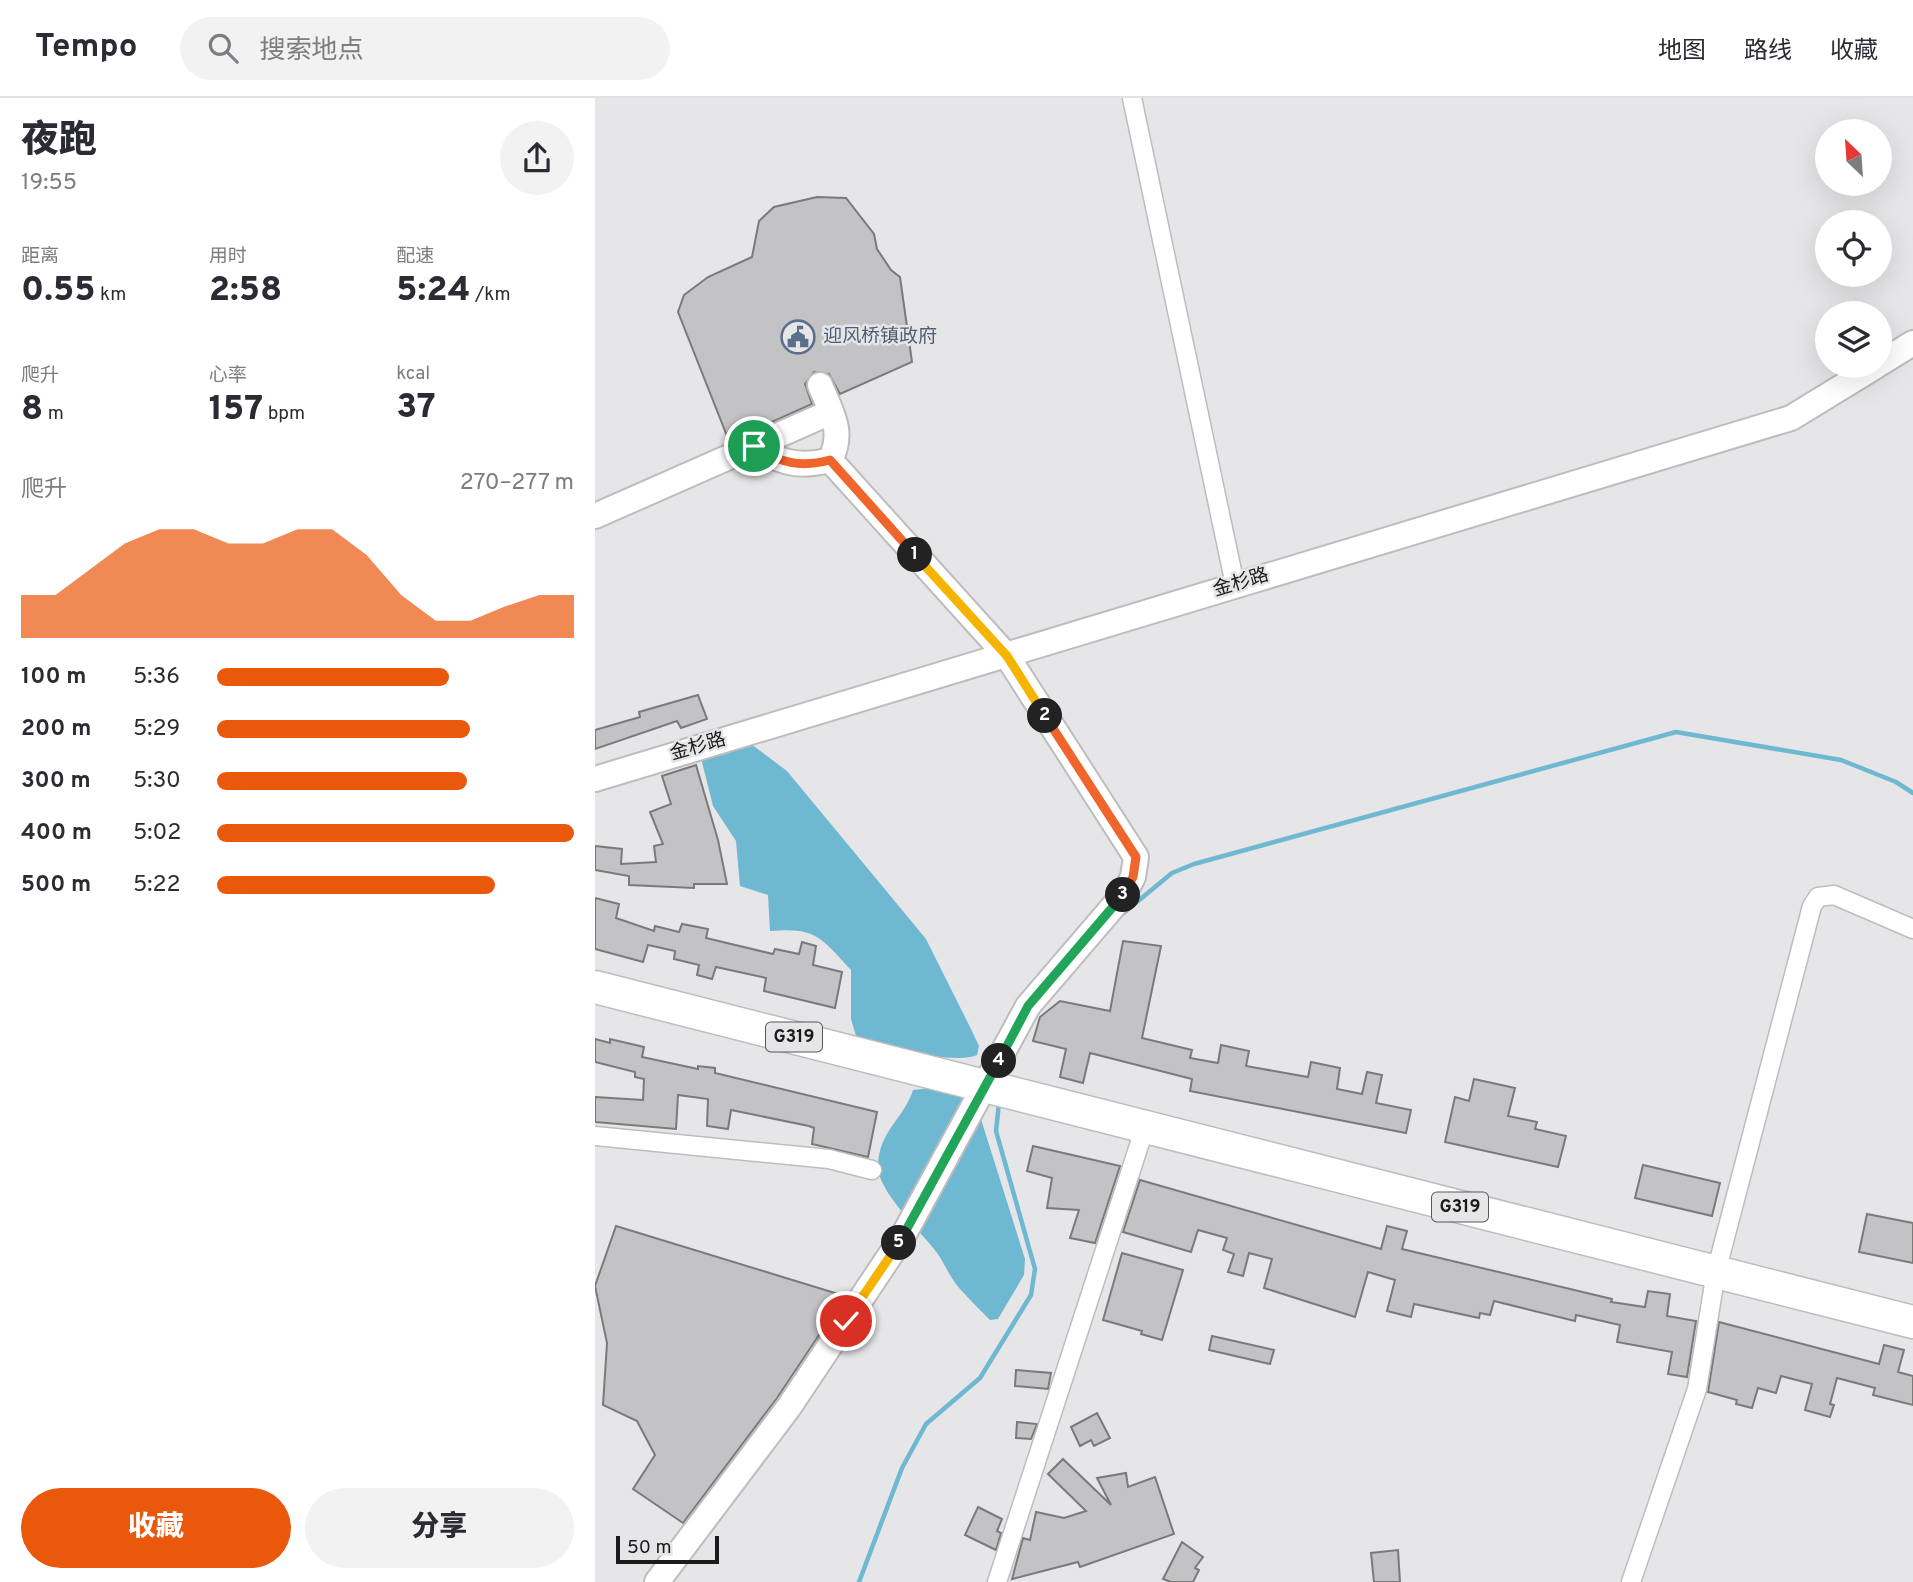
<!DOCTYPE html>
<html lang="zh">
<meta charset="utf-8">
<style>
body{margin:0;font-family:Overpass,"Noto Sans SC",sans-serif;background:#f2f2f3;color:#2b2b33;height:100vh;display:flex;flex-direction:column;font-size:26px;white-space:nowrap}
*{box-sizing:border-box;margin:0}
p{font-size:23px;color:#7c7c81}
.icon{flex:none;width:38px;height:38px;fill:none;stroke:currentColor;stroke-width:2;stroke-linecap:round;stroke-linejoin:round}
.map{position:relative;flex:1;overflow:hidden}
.panel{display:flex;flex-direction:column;background:#fff;width:595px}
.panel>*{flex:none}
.needle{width:46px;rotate:335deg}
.tools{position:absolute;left:1220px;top:21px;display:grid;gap:14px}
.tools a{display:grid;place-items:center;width:77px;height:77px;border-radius:50%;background:#fff;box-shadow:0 7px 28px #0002;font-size:35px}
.scale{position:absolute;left:21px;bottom:18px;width:103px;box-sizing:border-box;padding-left:7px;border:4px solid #1b1b1b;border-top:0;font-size:19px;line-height:24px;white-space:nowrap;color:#1b1b1b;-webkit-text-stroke:5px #e6e5e7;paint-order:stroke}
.pin{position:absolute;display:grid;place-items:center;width:60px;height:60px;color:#fff;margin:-30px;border:4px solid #fff;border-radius:50%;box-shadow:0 2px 7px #0007}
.km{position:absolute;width:35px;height:35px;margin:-18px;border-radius:50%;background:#222;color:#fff;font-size:19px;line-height:35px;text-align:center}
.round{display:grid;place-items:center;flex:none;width:74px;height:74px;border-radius:37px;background:#f2f2f3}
.overview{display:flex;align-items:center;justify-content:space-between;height:119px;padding:0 21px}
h1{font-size:38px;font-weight:800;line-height:52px}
.stats{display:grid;grid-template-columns:repeat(3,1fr);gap:10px;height:119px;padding:7px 21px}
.stats div{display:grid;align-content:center}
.stats b{font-size:35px;font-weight:800}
.stats small{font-size:19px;font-weight:400}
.stats p{font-size:19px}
.chart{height:196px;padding:14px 21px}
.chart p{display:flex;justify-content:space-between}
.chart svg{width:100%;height:126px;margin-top:7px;fill:#ea580c;opacity:.7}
.primary-button{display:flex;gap:14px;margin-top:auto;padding:14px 21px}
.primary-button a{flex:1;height:80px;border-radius:42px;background:#ea580c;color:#fff;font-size:28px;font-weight:800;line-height:80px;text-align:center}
.primary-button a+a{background:#f2f2f3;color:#2b2b33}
ul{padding:0 21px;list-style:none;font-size:23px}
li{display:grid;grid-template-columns:112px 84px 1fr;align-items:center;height:52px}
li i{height:18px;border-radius:9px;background:#ea580c}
header{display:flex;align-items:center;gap:42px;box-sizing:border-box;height:98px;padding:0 35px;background:#fff;border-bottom:2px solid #e1e1e2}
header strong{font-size:33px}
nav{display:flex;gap:38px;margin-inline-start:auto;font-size:24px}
.search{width:490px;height:63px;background:#f2f2f3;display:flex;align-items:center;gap:18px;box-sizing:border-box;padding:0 24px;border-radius:38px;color:#7c7c81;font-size:26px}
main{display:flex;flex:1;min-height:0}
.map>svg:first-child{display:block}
</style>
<header>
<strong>Tempo</strong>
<div class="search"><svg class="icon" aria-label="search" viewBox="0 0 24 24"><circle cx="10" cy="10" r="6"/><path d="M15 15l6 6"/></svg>搜索地点</div>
<nav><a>地图</a><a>路线</a><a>收藏</a></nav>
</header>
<main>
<section class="panel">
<div class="overview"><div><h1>夜跑</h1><p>19:55</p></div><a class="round"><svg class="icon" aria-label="share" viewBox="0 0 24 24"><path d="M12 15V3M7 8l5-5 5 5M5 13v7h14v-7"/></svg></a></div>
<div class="stats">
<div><p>距离</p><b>0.55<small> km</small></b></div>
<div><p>用时</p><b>2:58</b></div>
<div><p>配速</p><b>5:24<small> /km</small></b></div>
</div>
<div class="stats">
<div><p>爬升</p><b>8<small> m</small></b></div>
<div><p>心率</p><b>157<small> bpm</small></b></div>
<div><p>kcal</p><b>37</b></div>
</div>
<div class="chart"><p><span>爬升</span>270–277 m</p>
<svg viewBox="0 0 160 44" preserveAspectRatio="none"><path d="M0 44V29L10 29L20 20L30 11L40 6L50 6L60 11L70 11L80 6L90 6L100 15L110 29L120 38L130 38L140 33L150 29L160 29V44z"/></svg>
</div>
<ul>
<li><b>100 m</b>5:36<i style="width:65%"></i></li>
<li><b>200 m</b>5:29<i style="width:71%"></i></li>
<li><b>300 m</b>5:30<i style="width:70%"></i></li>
<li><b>400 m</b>5:02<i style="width:100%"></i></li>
<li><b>500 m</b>5:22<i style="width:78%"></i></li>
</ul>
<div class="primary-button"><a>收藏</a><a>分享</a></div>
</section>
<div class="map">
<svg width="1318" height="1484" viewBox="0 0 1318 1484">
<rect width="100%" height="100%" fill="#e6e5e7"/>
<path fill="#6fb8d2" d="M152 643 192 673 331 841 377 933 384 948 382 957C356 968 291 946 262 941L256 921V872C226 840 222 829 175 833L173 797 145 788 141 743 118 708 106 660Z
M359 988 376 996 385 1018 430 1161 429 1177 403 1221 395 1222C385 1212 375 1202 365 1191 354 1179 349 1163 339 1151 324 1132 282 1092 283 1068 284 1032 309 1021 318 992Z"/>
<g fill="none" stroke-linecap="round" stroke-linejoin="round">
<path stroke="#6fb8d2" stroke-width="4.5" d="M525 818 577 775 599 766 1081 634 1246 662 1301 684 1318 695
M264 1484 307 1370 331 1326 385 1280 436 1197 440 1171 401 1033 404 1005"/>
</g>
<path fill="#c3c3c5" stroke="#7a7a7b" stroke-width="2" d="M222 99 251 100 279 136 282 151 296 172 305 179 317 264 245 296 234 276 219 274 210 286 217 306 134 343 83 214 89 197 113 179 157 159 164 123 179 109Z
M103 597 112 621 86 630 82 623 0 651V632L45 619 44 614Z
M101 667 123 742 132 786H99V790L34 787V778L0 772V748L27 751 26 766 61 764 59 748 68 746 55 714 76 706 67 678Z
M0 800 24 806 21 820 59 833 60 828 84 834 87 826 113 831 111 840 178 856 180 851 204 856 207 844 221 848 218 867 247 874 240 910 169 893 171 880 121 869 117 881 102 877 104 867 79 861 80 853 53 847 48 864 0 851Z
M528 843 566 848 547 940 597 952 595 960 623 965 626 947 654 953 651 968 713 979 716 964 745 970 742 991 767 996 772 974 787 977 781 1005 816 1012 811 1035 595 993 597 981 495 955 488 985 465 979 471 951 438 943 445 919 465 903 515 913Z
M0 941 15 945V941L49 949 47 959 103 971V968L120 970V975L282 1014 273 1059 217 1046 219 1030 214 1028 136 1012 133 1031 112 1028 113 1001 83 997 81 1031 0 1024V999L48 1002 49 981 40 979V974L0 964Z
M879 981 920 990 913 1018 942 1024 940 1031 971 1038 963 1069 850 1044 860 999 874 1003Z
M438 1048 525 1068 500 1145 475 1140 484 1112 452 1110 457 1080 432 1073Z
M1048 1067 1125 1085 1117 1118 1040 1100Z
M545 1082 786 1151 792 1128 812 1133 807 1151 1017 1201 1016 1204 1050 1209 1053 1193 1075 1196 1072 1218 1101 1223 1092 1279 1073 1276 1077 1254 1022 1244 1025 1227 981 1217 980 1223 899 1203 895 1217 885 1215 884 1220 819 1206 816 1219 792 1213 800 1182 773 1174 760 1219 669 1190 677 1161 654 1155 648 1178 633 1174 639 1156 628 1152 632 1140 603 1132 596 1154 528 1134Z
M1272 1116 1318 1125V1165L1264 1154Z
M21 1128 250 1198 182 1300 88 1425 38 1391 60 1357 42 1323 8 1307 12 1245 0 1188Z
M527 1155 588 1172 567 1242 546 1236 547 1233 508 1222Z
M1124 1224 1284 1266 1289 1247 1309 1252 1303 1274 1318 1278V1307L1278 1297 1280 1290 1242 1280 1235 1306 1239 1307 1235 1319 1210 1312 1217 1286 1186 1278 1181 1295 1163 1290 1157 1310 1141 1306 1142 1302 1113 1294Z
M617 1238 679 1252 675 1266 614 1252Z
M421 1272 456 1275 453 1291 420 1288Z
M502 1315 515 1340 499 1348 496 1342 485 1348 476 1329Z
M422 1324 442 1326 436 1341 421 1340Z
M468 1361 516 1407 502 1380 531 1375 533 1389 560 1379 579 1436 485 1469 483 1464 417 1481 428 1440 435 1442 441 1414 469 1420 491 1413 453 1376Z
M383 1409 407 1421 402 1433 406 1435 401 1452 370 1437Z
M587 1444 608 1459 600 1470 604 1472 598 1484H576L568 1481Z
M803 1452 805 1484H779L776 1455Z"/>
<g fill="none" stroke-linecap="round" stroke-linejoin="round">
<defs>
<path id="street" d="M537 0 640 487
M0 1038 234 1061 277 1072
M402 1484 550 1029
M1036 1484 1102 1291 1121 1174 1217 808 1223 799 1239 797 1318 831"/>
<path id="secondary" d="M1284 266 1318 245
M159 348C185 365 205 370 235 362 250 334 236 314 225 287
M0 418 236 314
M0 681 1196 320 1281 268
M62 1484 194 1309 308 1138 433 908 529 796 538 779 541 759 412 558 235 362"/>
<path id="highway" d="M0 889 1318 1224"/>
</defs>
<use href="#street" stroke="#bdbdbf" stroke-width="21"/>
<use href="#secondary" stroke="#bdbdbf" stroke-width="28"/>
<use href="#highway" stroke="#bdbdbf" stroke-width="35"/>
<use href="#street" stroke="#fff" stroke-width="18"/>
<use href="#secondary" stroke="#fff" stroke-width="24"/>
<use href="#highway" stroke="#fff" stroke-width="32"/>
</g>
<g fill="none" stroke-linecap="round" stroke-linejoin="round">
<defs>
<path id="split-1" d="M159 348C185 365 205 370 235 362L320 457"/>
<path id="split-2" d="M320 457 412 558 450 618"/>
<path id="split-3" d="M450 618 541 759 538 779 528 797"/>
<path id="split-4" d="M404 963 433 908 528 797"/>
<path id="split-5" d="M304 1145 404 963"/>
<path id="split-6" d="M251 1223 304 1145"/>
</defs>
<use href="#split-1" stroke="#fff" stroke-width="14"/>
<use href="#split-2" stroke="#fff" stroke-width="14"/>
<use href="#split-3" stroke="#fff" stroke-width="14"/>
<use href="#split-4" stroke="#fff" stroke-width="14"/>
<use href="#split-5" stroke="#fff" stroke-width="14"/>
<use href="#split-6" stroke="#fff" stroke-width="14"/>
<use href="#split-1" stroke="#f0652b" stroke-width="9"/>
<use href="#split-2" stroke="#f5b400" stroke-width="9"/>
<use href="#split-3" stroke="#f0652b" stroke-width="9"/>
<use href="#split-4" stroke="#22a559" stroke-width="9"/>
<use href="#split-5" stroke="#22a559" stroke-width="9"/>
<use href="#split-6" stroke="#f5b400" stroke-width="9"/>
</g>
<defs>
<symbol id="civic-ring" viewBox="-11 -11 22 22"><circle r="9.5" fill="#e6e5e7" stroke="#5c6f8a" stroke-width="1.5"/><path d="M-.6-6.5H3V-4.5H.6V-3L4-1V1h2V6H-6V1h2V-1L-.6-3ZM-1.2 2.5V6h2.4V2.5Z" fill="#5c6f8a"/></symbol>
</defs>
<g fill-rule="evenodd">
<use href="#civic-ring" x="184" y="220" width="38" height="38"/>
</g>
<g text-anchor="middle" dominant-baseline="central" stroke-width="5" stroke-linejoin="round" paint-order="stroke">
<g fill="#e6e5e7" stroke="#585858" stroke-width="2">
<rect x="171" y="924.5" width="56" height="29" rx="5"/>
<rect x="837" y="1094.5" width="56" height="29" rx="5"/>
</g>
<g font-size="18" font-weight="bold" fill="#1b1b1b">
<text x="199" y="939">G319</text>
<text x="865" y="1109">G319</text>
</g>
<g font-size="19" fill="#4e5e75" stroke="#e6e5e7" text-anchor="start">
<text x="228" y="239">迎风桥镇政府</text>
</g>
<g font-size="19" fill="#1b1b1b" stroke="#e6e5e7">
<text transform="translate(646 485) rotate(-17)">金杉路</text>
<text transform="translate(103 649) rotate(-16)">金杉路</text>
</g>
</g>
</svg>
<div class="tools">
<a><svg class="needle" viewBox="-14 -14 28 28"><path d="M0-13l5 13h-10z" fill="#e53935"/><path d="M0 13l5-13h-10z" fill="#7c7c81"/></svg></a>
<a><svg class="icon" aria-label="locate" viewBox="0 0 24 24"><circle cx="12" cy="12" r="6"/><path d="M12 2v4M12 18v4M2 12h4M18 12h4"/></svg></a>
<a><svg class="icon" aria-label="layers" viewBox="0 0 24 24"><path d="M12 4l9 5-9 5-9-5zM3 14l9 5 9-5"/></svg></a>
</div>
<div class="scale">50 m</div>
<div class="pin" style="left:159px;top:348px;background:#1e9e55"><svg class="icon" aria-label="arrive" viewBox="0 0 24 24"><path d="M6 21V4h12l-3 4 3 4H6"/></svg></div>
<div class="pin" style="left:251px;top:1223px;background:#d93025"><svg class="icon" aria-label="check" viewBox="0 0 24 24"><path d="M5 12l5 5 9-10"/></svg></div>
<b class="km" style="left:320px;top:457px">1</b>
<b class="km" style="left:450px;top:618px">2</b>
<b class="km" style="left:528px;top:797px">3</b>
<b class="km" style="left:404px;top:963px">4</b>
<b class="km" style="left:304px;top:1145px">5</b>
</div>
</main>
